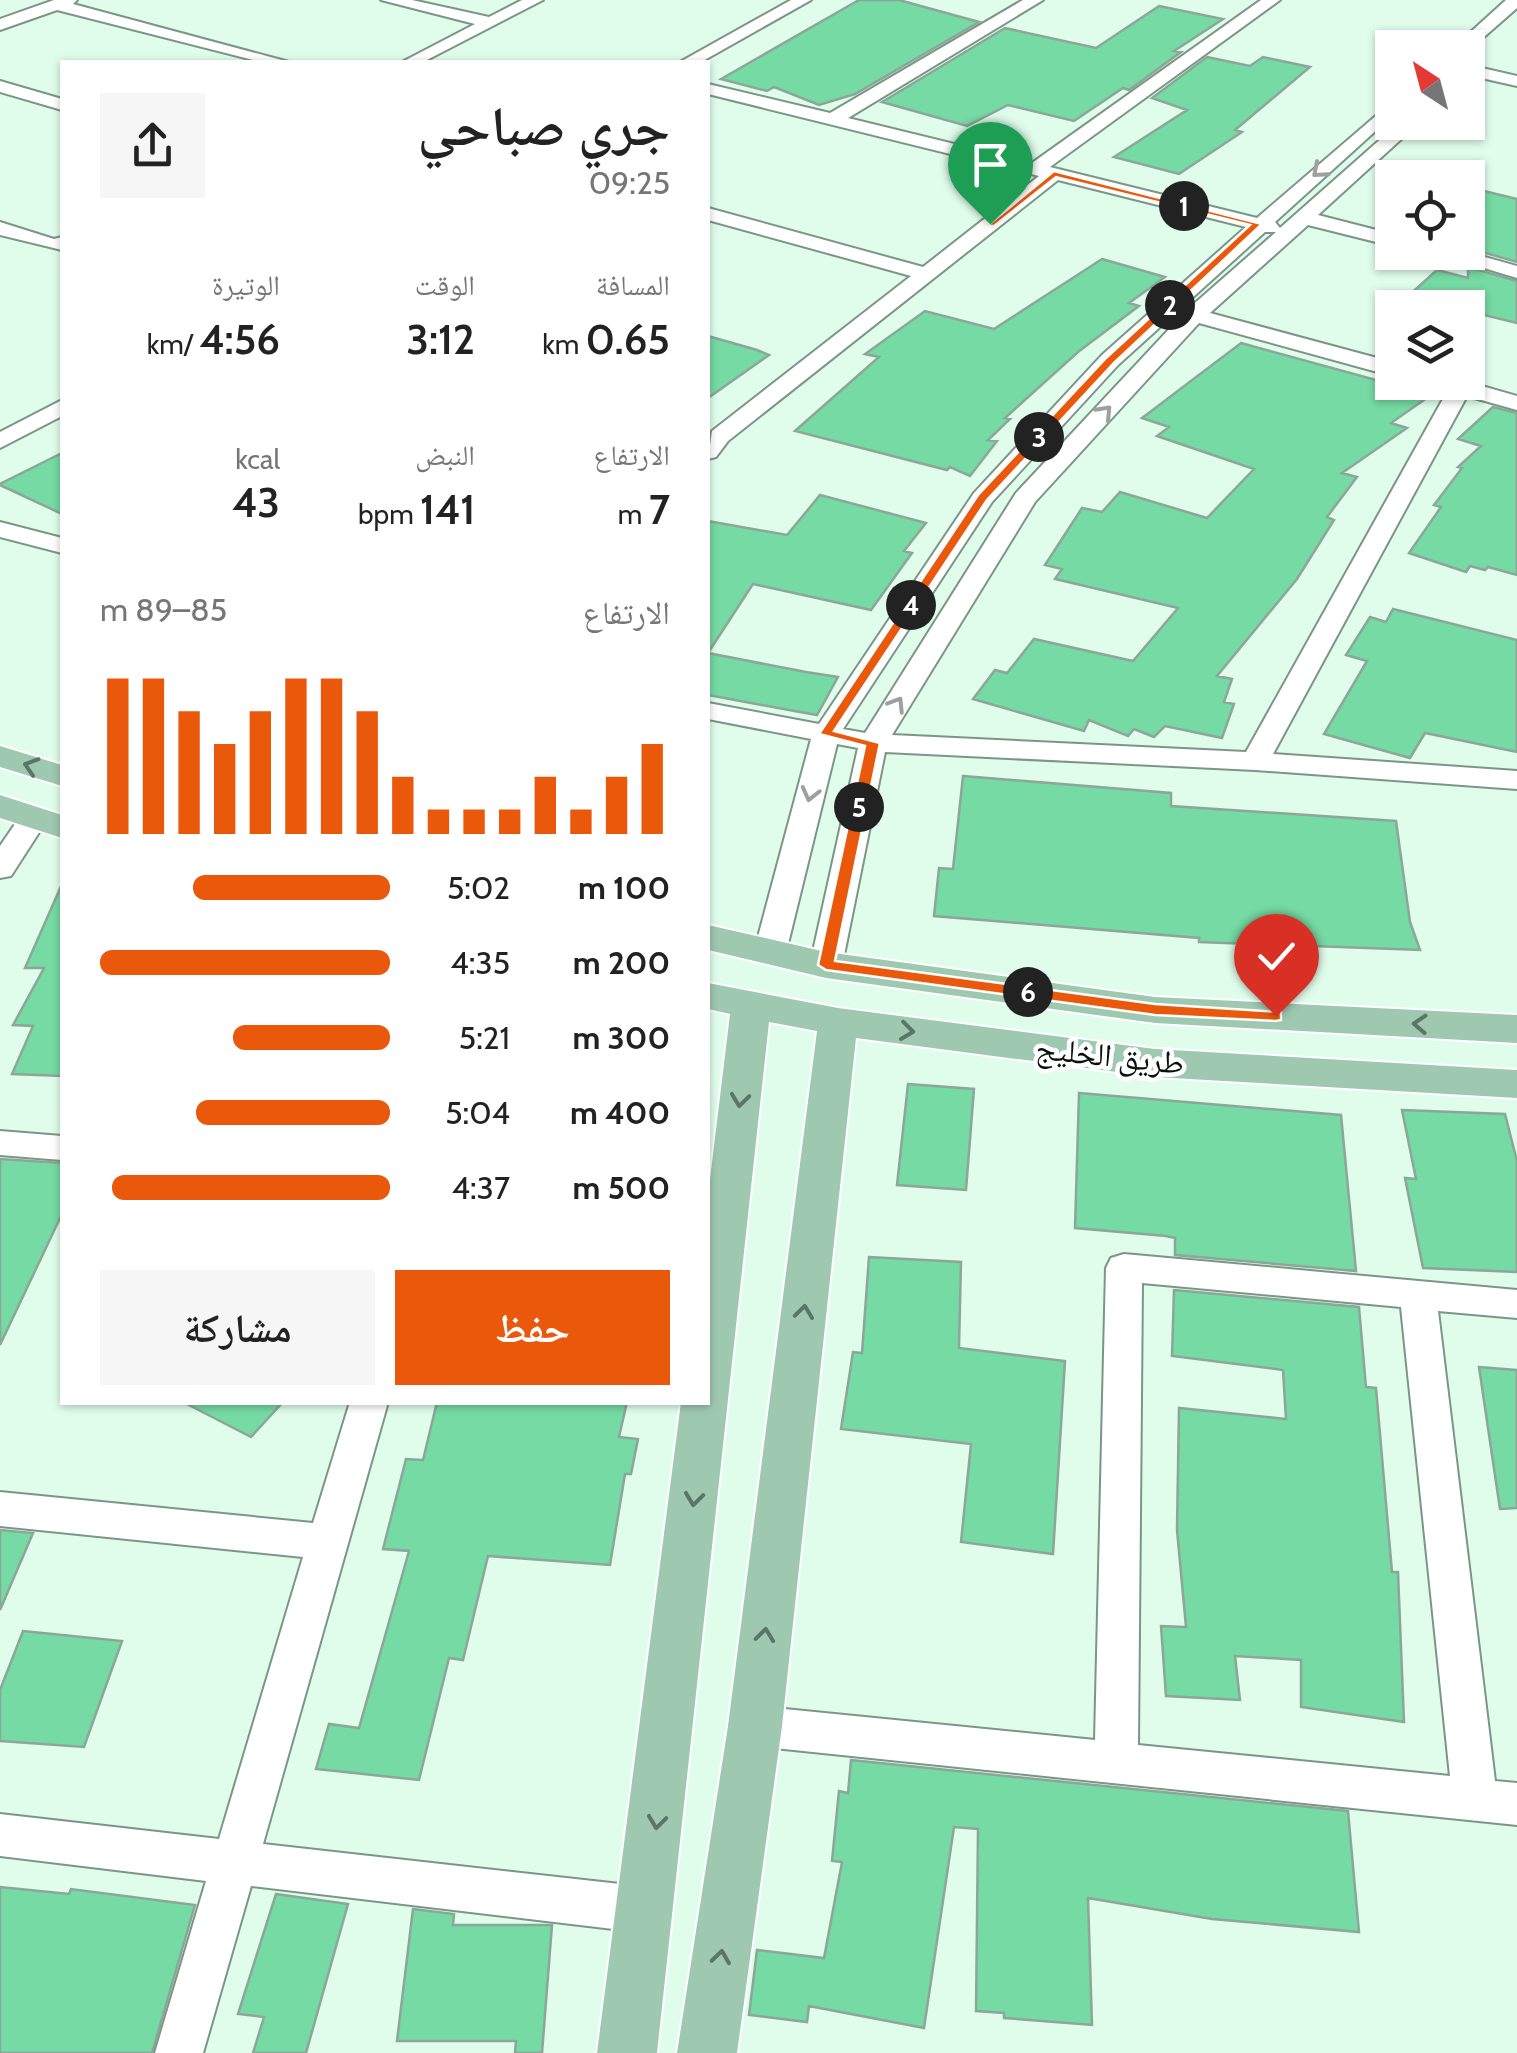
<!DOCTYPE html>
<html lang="ar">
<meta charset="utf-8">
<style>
body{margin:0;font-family:Cabin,"Noto Naskh Arabic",sans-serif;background:#f6f6f6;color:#222;direction:rtl;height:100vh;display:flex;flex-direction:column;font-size:38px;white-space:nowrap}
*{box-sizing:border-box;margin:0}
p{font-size:32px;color:#767676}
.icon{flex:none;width:55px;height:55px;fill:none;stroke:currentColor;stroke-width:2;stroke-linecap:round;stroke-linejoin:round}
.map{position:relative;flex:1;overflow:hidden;direction:ltr}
.panel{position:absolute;left:60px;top:60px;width:650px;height:1345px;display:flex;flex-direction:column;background:#fff;border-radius:0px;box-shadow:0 2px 8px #0004;direction:rtl}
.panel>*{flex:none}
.needle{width:65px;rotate:324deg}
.tools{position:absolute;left:1375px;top:30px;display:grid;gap:20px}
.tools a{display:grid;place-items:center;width:110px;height:110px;border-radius:0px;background:#fff;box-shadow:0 2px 8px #0004;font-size:50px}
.pin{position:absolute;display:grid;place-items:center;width:85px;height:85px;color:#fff;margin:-102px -42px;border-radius:50% 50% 50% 0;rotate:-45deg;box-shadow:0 0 10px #0007}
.pin .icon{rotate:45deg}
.km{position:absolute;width:50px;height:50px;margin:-25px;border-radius:50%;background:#222;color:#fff;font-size:28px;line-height:50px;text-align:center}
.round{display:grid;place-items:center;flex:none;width:105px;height:105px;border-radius:0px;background:#f6f6f6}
.headline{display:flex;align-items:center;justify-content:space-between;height:170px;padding:0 40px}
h1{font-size:55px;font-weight:600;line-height:75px}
.metrics{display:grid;grid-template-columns:repeat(3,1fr);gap:15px;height:170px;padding:10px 40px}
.metrics div{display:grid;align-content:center}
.metrics b{font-size:42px;font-weight:600}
.metrics small{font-size:28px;font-weight:400}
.metrics p{font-size:28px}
.chart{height:280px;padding:20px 40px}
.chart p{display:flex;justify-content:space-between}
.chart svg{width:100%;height:180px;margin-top:10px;stroke:#ea580c;stroke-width:6}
.cta{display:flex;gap:20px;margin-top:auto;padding:20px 40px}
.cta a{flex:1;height:115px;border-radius:0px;background:#ea580c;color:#fff;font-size:40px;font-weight:600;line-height:115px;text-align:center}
.cta a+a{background:#f6f6f6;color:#222}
ul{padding:0 40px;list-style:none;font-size:32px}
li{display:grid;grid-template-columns:160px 120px 1fr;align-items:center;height:75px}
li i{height:25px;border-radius:12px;background:#ea580c}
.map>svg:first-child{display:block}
</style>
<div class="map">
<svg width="1517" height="2053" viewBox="0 0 1517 2053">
<rect width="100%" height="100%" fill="#e0fdeb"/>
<path fill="#75daa3" stroke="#8ca797" stroke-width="2.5" d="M859 0H899L979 22 855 94 819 105 774 87 767 91 721 79Z
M1159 6 1223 19 1174 51 1181 52 1129 90 1123 88 1074 121 1008 105 967 126 882 102 1005 28 1096 48Z
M1207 57 1250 66 1263 57 1310 67 1235 130 1242 132 1179 174 1114 157 1187 110 1152 98Z
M1468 187 1517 199V262L1468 248Z
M1102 259 1165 277 1129 303 1139 306 1078 352 1005 418 1010 419 988 440 997 441 970 476 950 467 947 470 795 431 879 357 865 354 925 311 994 329Z
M1468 267 1517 281V323L1468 311V308H1437L1405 299 1437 270 1468 278Z
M708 336 757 350 769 355 708 398Z
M1241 343 1431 395 1391 423 1407 428 1342 473 1357 477 1327 517 1334 520 1297 579 1217 676 1232 679 1224 702 1234 704 1222 738 1165 726 1154 737 1134 729 1128 736 1089 720 1084 731 973 699 995 670 1007 673 1034 639 1133 661 1178 608 1055 579 1062 569 1045 565 1082 508 1102 512 1120 492 1207 518 1254 469 1157 436 1169 427 1142 418Z
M1493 407 1517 413V575L1488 567 1485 570 1470 566 1466 572 1409 553 1441 507 1434 505 1462 468 1458 467 1481 446 1458 439Z
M62 453V514L0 485V484Z
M820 495 926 523 904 551 912 553 871 610 753 584 708 653V521L787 535Z
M1393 609 1517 640V752L1425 733 1410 758 1324 734 1367 661 1346 655 1370 617 1386 622Z
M708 653 806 672 838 677 817 715 778 708 708 695Z
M963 776 1171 793V806L1396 821 1410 922 1420 950 1199 942V938L934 916 939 868 953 869Z
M62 884V1076L12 1074 33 1026 13 1025 44 968H25Z
M908 1084 974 1089 966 1190 897 1185Z
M1079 1093 1341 1115 1356 1271 1175 1255V1238L1166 1236 1075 1228Z
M1402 1110 1505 1114 1517 1161V1272L1423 1268 1405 1178 1416 1179Z
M0 1159 62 1163V1214L0 1345Z
M869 1257 961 1262 959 1348 1065 1361 1053 1554 961 1542 971 1444 841 1429 853 1352 862 1353Z
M1174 1290 1359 1307 1366 1387 1376 1388 1392 1572H1398L1404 1722 1301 1707V1660L1235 1656 1240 1700 1166 1696 1161 1626 1186 1627 1177 1530 1179 1408 1286 1419 1283 1370 1172 1356Z
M1479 1367 1517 1370V1508L1500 1509Z
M183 1402H283L251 1437Z
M437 1402H627L619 1437 638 1439 631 1474H625L610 1565 488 1556 463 1660 449 1658 419 1780 316 1769 329 1724 359 1728 409 1551 383 1549 406 1459 423 1460Z
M0 1530 33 1533 0 1610Z
M23 1631 122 1641 84 1747 0 1741V1690Z
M851 1760 1348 1811 1359 1932 1212 1919 1088 1898 1092 2025 1004 2018V2013L976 2011 978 1829 954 1827 924 2028 809 2006 807 2022 749 2015 757 1950 824 1958 842 1862 832 1861 839 1791 848 1793Z
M0 1887 69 1894 71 1889 195 1905 152 2053H0Z
M276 1894 348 1904 306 2053H253L264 2017 238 2014Z
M413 1909 454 1914 453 1925H552L542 2053H515L516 2041H397Z"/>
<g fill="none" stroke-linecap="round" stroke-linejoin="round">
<defs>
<path id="minor" d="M54 0H77L73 4 289 62H261L57 10 0 30V19Z
M381 0H412L489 17 522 0H543L423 62H402L475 24Z
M791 0H811L701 62H680Z
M1023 0H1043L848 118 1032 163 1261 0H1280L1050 167 1257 218 1392 102V116L1275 222 1280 228 1400 122H1420L1318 215 1392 234V246L1308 225 1210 313 1392 362V376L1199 323 1035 502 892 735 1246 752 1448 390 1432 382H1468L1517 396V410L1467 396 1273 754 1517 771V789L1255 770 885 752 842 965 837 972H815L810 965 858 748 837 744 786 952 781 959H759L754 952 811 739 708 719V703L819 724 974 493 1102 355 1246 227 1058 180 728 441 716 457 708 459 712 431 911 276 708 220V208L923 267 1039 176 708 94V84L830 113ZM1265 232H1276L1187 310 1016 493 865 733 843 729 992 502 1118 365Z
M1506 0H1517V8L1468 51V48H1453Z
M1469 65 1517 76V86L1468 75Z
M0 81 62 99V110L0 92Z
M0 222 54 239 62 237V250L0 235Z
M1431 252H1467L1517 266V278Z
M62 400V416L0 448V432Z
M0 522 62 538V553L0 537Z
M34 808 49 817 11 876 0 878V846L24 811Z
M0 1131 62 1136V1160L0 1155Z
M1124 1254 1517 1290V1318L1438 1311 1495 1781 1517 1783V1825L755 1746 740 1740 733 1726 740 1712 755 1706 1095 1740 1106 1268 1111 1258ZM1142 1283 1401 1307 1450 1776 1138 1745Z
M350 1402H388L263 1844 647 1887 663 1894 670 1910 663 1926 647 1933 251 1886 203 2053H155L206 1881 0 1856V1814L219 1839 303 1557 0 1526V1492L313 1523Z"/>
<path id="major" d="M0 746 62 765V786L0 767Z
M0 795 62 815V838L0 818Z
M708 925 826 952 1155 997 1517 1015V1043L1155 1023 826 978 708 950Z
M708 983 838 1008 1155 1049 1517 1070V1098L1155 1077 856 1038 782 1726 737 2053H677L728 1726 817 1031 769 1022 657 2053H597L681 1402H708V1196L730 1014 708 1009Z"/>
</defs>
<use href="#minor" stroke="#7b9686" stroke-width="4"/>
<use href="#major" stroke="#fff" stroke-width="4"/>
<use href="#minor" fill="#fff" fill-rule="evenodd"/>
<use href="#major" fill="#9fc8b1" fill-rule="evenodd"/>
</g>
<defs><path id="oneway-chevron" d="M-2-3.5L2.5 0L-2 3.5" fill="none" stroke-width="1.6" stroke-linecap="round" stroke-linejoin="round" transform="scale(2.5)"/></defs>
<g stroke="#9ca09e">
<use href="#oneway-chevron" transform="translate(1319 171) rotate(139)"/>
<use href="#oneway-chevron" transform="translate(1105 412) rotate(-47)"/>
<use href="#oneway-chevron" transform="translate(897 704) rotate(-58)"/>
<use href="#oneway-chevron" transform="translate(810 794) rotate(104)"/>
</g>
<g stroke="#5b7667">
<use href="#oneway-chevron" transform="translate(31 766) rotate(-162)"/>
<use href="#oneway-chevron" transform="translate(1420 1024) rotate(-177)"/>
<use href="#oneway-chevron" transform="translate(907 1031) rotate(7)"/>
<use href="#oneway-chevron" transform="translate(740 1100) rotate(97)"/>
<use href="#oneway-chevron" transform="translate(804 1312) rotate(-83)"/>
<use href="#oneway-chevron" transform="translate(694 1499) rotate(97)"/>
<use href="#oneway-chevron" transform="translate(765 1635) rotate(-83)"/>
<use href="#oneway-chevron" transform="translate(657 1822) rotate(97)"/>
<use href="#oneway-chevron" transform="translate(721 1957) rotate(-82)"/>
</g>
<path fill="#ea580c" stroke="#fff" stroke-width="2.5" d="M1054 171 1262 224 1114 363 987 500 834 731 880 743 835 961 1155 1004 1281 1012V1020L1276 1021 1155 1015 826 970 818 965 865 746 819 734 978 495 1106 358 1250 225 1056 177 994 226H987Z"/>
<g text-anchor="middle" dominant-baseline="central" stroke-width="9" stroke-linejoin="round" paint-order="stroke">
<g font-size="32" fill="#08120c" stroke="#fff">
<text transform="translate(1110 1055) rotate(6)">طريق الخليج</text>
</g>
</g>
</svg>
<div class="tools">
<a><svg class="needle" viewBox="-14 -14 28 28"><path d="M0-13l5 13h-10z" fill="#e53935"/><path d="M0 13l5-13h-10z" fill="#767676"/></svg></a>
<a><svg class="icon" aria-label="locate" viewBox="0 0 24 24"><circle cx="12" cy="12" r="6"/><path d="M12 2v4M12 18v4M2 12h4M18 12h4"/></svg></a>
<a><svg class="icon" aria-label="layers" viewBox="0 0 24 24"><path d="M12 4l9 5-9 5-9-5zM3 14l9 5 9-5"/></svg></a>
</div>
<div class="pin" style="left:990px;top:224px;background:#1e9e55"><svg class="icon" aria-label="arrive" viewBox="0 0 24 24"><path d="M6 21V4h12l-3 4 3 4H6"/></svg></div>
<div class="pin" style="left:1276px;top:1016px;background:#d93025"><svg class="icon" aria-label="check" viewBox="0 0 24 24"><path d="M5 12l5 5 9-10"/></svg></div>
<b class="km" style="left:1184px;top:206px">1</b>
<b class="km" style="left:1170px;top:305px">2</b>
<b class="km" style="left:1039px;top:437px">3</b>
<b class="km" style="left:911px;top:605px">4</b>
<b class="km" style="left:859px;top:807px">5</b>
<b class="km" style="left:1028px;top:992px">6</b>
<section class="panel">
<div class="headline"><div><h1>جري صباحي</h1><p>09:25</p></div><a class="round"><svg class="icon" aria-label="share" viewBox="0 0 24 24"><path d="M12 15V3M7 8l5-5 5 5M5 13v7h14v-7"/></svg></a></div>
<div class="metrics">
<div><p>المسافة</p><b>0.65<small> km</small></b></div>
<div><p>الوقت</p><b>3:12</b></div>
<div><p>الوتيرة</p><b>4:56<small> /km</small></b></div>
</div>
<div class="metrics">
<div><p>الارتفاع</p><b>7<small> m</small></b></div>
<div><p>النبض</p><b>141<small> bpm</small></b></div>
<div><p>kcal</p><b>43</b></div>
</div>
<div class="chart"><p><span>الارتفاع</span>85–89 m</p>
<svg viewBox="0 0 160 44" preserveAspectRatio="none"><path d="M5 44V6M15 44V6M25 44V14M35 44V22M45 44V14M55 44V6M65 44V6M75 44V14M85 44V30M95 44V38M105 44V38M115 44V38M125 44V30M135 44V38M145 44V30M155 44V22"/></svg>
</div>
<ul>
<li><b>100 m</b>5:02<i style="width:68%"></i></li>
<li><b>200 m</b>4:35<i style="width:100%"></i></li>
<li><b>300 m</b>5:21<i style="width:54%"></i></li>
<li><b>400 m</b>5:04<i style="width:67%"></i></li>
<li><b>500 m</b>4:37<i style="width:96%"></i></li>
</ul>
<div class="cta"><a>حفظ</a><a>مشاركة</a></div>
</section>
</div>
